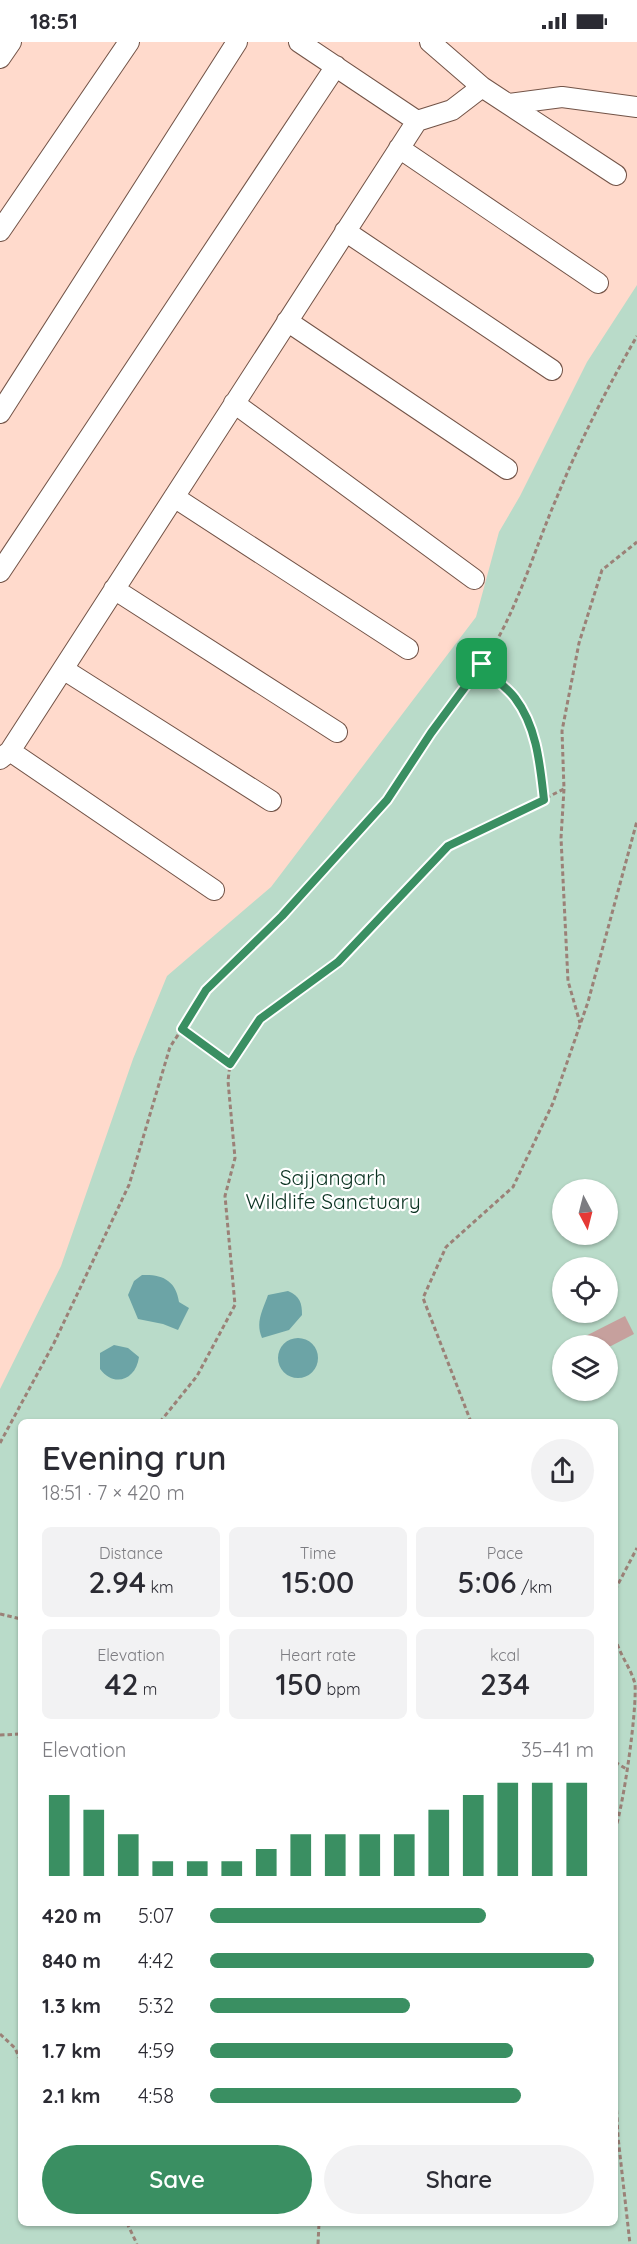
<!DOCTYPE html>
<meta charset="utf-8">
<style>
body{margin:0;font-family:Quicksand,sans-serif;background:#f2f2f3;color:#2b2b33;height:100vh;display:flex;flex-direction:column;font-size:22px;white-space:nowrap}
*{box-sizing:border-box;margin:0}
p{font-size:20px;color:#7c7c81}
.icon{flex:none;width:33px;height:33px;fill:none;stroke:currentColor;stroke-width:2;stroke-linecap:round;stroke-linejoin:round}
.map{position:relative;flex:1;overflow:hidden}
.panel{position:absolute;left:18px;top:1377px;width:600px;height:807px;display:flex;flex-direction:column;background:#fff;border-radius:9px;box-shadow:0 2px 4px #0004}
.panel>*{flex:none}
.needle{width:39px;rotate:173deg}
.buttons{position:absolute;left:552px;top:1137px;display:grid;gap:12px}
.buttons a{display:grid;place-items:center;width:66px;height:66px;border-radius:50%;background:#fff;box-shadow:0 2px 4px #0004;font-size:30px}
.pin{position:absolute;display:grid;place-items:center;width:51px;height:51px;color:#fff;margin:-26px;border-radius:12px;box-shadow:0 3px 9px #0006}
.round{display:grid;place-items:center;flex:none;width:63px;height:63px;border-radius:32px;background:#f2f2f3}
.headline{display:flex;align-items:center;justify-content:space-between;height:102px;padding:0 24px}
h1{font-size:33px;font-weight:600;line-height:45px}
.stats{display:grid;grid-template-columns:repeat(3,1fr);gap:9px;height:102px;padding:6px 24px}
.stats div{display:grid;align-content:center;border-radius:9px;background:#f2f2f3;text-align:center}
.stats b{font-size:30px;font-weight:600}
.stats small{font-size:16px;font-weight:400}
.stats p{font-size:16px}
.chart{height:168px;padding:12px 24px}
.chart p{display:flex;justify-content:space-between}
.chart svg{width:100%;height:108px;margin-top:6px;stroke:#3a8f62;stroke-width:6}
.cta{display:flex;gap:12px;margin-top:auto;padding:12px 24px}
.cta a{flex:1;height:69px;border-radius:36px;background:#3a8f62;color:#fff;font-size:24px;font-weight:600;line-height:69px;text-align:center}
.cta a+a{background:#f2f2f3;color:#2b2b33}
ul{padding:0 24px;list-style:none;font-size:20px}
li{display:grid;grid-template-columns:96px 72px 1fr;align-items:center;height:45px}
li i{height:15px;border-radius:8px;background:#3a8f62}
.status{display:flex;justify-content:space-between;align-items:center;height:42px;padding:0 30px;background:#fff;direction:ltr}
.status svg{height:16px;fill:currentColor}
.map>svg:first-child{display:block}
</style>
<div class="status"><b>18:51</b><svg viewBox="0 0 49 12"><path d="M0 12V9h3v3zM5 12V6h3v6zM10 12V3h3v9zM15 12V0h3v12zM26 1h20v11H26zM47 4h2v5h-2z"/></svg></div>
<div class="map">
<svg width="637" height="2202" viewBox="0 0 637 2202">
<rect width="100%" height="100%" fill="#ffdacc"/>
<path fill="#b9dbc9" fill-rule="evenodd" d="M637 243V2202H0V1347L61 1224 133 1017 167 934 271 845 476 575 499 490 520 454 587 320ZM562 1148H608V1192H562ZM562 1226H608V1270H562ZM562 1304H608V1348H562ZM21 1380H615V2181H21Z"/>
<path fill="#6ca4a6" d="M142 1233C163 1232 176 1239 179 1260L189 1266 178 1288 163 1282 138 1277 128 1253 134 1239Z
M288 1249C300 1254 302 1261 302 1273L289 1288 262 1296C255 1280 263 1268 268 1253Z
M278 1316a20 20 0 1 1 40 0a20 20 0 1 1-40 0Z
M114 1303 128 1306 139 1315C136 1338 114 1346 100 1327V1311Z"/>
<path fill="#c6a09d" d="M625 1274 634 1292 611 1304H566Z"/>
<g fill="none" stroke-linecap="round" stroke-linejoin="round">
<defs>
<path id="minor" d="M299 0 417 79
M430 0 482 45
M0 16 11 0
M508 62 562 55 637 65
M399 106 598 241
M0 189 129 0
M345 189 552 328
M287 279 507 427
M234 361 474 537
M0 371 237 0
M174 455 408 607
M0 530 336 24
M114 547 337 690
M63 627 271 759
M10 709 214 848
M0 717 10 709 417 79 452 68 482 45 616 133"/>
</defs>
<use href="#minor" stroke="#725347" stroke-width="22"/>
<path stroke="#9b8177" stroke-width="3" stroke-dasharray="4.5 3" stroke-linecap="butt" d="M564 747 561 796 568 939 580 981
M544 758C540 723 537 685 515 656 505 643 491 636 482 622 515 576 534 508 557 455 580 399 607 346 637 294
M230 1022 182 987 206 948 282 874 387 758 431 691 482 622
M160 1380 197 1334 235 1263 225 1154 235 1116 228 1039 230 1022 260 977 338 919 448 804 564 747 562 689 579 601 602 528 637 500
M471 1380 423 1256 446 1205 513 1145 553 1061 588 960 637 779
M0 1401 54 1301 129 1143 170 1005 182 987
M615 1548 637 1506
M0 1572 21 1577
M615 1595C619 1612 631 1626 635 1642 637 1668 624 1761 615 1788
M0 1693 21 1692
M615 1720 628 1728
M0 1992 15 2006 21 2020
M615 2038 618 2095 630 2202
M127 2181 137 2202
M318 2202 319 2181"/>
<use href="#minor" stroke="#fff" stroke-width="20"/>
</g>
<g fill="none" stroke-linecap="round" stroke-linejoin="round">
<defs>
<path id="route" d="M482 622C491 636 505 643 515 656 537 685 540 723 544 758L448 804 338 920 260 977 230 1022 182 987 206 948 282 874 387 758 431 691Z"/>
</defs>
<use href="#route" stroke="#fff" stroke-width="12"/>
<use href="#route" stroke="#3a8f62" stroke-width="8"/>
</g>
<g text-anchor="middle" dominant-baseline="central" stroke-width="4.5" stroke-linejoin="round" paint-order="stroke">
<g font-size="21" fill="#0a3221" stroke="#fff">
<text x="333" y="1135">Sajjangarh<tspan x="333" dy="24">Wildlife Sanctuary</tspan></text>
</g>
</g>
</svg>
<div class="buttons">
<a><svg class="needle" viewBox="-14 -14 28 28"><path d="M0-13l5 13h-10z" fill="#e53935"/><path d="M0 13l5-13h-10z" fill="#7c7c81"/></svg></a>
<a><svg class="icon" aria-label="locate" viewBox="0 0 24 24"><circle cx="12" cy="12" r="6"/><path d="M12 2v4M12 18v4M2 12h4M18 12h4"/></svg></a>
<a><svg class="icon" aria-label="layers" viewBox="0 0 24 24"><path d="M12 4l9 5-9 5-9-5zM3 14l9 5 9-5"/></svg></a>
</div>
<div class="pin" style="left:482px;top:622px;background:#1e9e55"><svg class="icon" aria-label="arrive" viewBox="0 0 24 24"><path d="M6 21V4h12l-3 4 3 4H6"/></svg></div>
<section class="panel">
<div class="headline"><div><h1>Evening run</h1><p>18:51 · 7 × 420 m</p></div><a class="round"><svg class="icon" aria-label="share" viewBox="0 0 24 24"><path d="M12 15V3M7 8l5-5 5 5M5 13v7h14v-7"/></svg></a></div>
<div class="stats">
<div><p>Distance</p><b>2.94<small> km</small></b></div>
<div><p>Time</p><b>15:00</b></div>
<div><p>Pace</p><b>5:06<small> /km</small></b></div>
</div>
<div class="stats">
<div><p>Elevation</p><b>42<small> m</small></b></div>
<div><p>Heart rate</p><b>150<small> bpm</small></b></div>
<div><p>kcal</p><b>234</b></div>
</div>
<div class="chart"><p><span>Elevation</span>35–41 m</p>
<svg viewBox="0 0 160 44" preserveAspectRatio="none"><path d="M5 44V11M15 44V17M25 44V27M35 44V38M45 44V38M55 44V38M65 44V33M75 44V27M85 44V27M95 44V27M105 44V27M115 44V17M125 44V11M135 44V6M145 44V6M155 44V6"/></svg>
</div>
<ul>
<li><b>420 m</b>5:07<i style="width:72%"></i></li>
<li><b>840 m</b>4:42<i style="width:100%"></i></li>
<li><b>1.3 km</b>5:32<i style="width:52%"></i></li>
<li><b>1.7 km</b>4:59<i style="width:79%"></i></li>
<li><b>2.1 km</b>4:58<i style="width:81%"></i></li>
</ul>
<div class="cta"><a>Save</a><a>Share</a></div>
</section>
</div>
